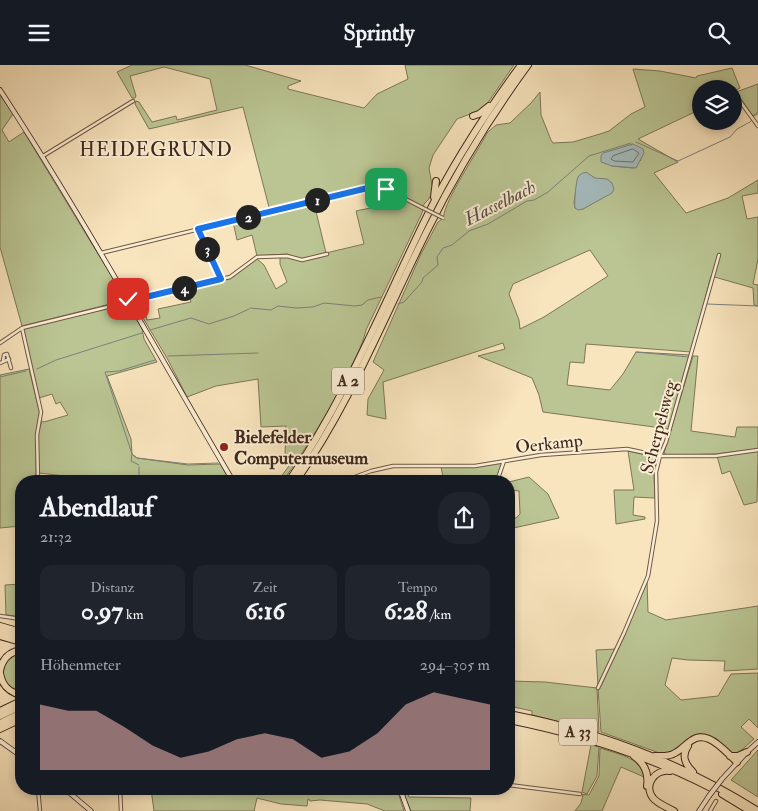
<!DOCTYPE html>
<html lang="de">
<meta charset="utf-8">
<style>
body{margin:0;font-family:"IM FELL Double Pica",serif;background:#20242c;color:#f1f3f6;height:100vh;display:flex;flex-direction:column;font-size:19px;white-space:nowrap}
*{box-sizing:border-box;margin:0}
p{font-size:16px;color:#9ea1a6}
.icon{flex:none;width:28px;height:28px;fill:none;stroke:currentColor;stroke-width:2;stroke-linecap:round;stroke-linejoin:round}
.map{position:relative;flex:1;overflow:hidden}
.panel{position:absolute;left:15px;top:410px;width:500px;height:320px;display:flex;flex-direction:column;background:#171b24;border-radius:20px;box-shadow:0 2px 8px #0003}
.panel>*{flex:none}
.buttons{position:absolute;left:692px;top:15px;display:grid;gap:10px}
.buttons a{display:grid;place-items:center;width:50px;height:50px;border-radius:50%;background:#171b24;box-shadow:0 2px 8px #0003;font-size:25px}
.pin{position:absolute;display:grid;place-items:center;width:42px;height:42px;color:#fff;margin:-21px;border-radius:10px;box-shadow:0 2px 8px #0006}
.km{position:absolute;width:25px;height:25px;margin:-12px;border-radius:50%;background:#222;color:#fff;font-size:14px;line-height:25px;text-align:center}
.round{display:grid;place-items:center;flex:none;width:52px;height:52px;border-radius:20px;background:#20242c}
.headline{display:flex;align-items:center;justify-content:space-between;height:85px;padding:0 25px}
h1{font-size:28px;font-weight:700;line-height:38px}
.figures{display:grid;grid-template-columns:repeat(3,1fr);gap:8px;height:85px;padding:5px 25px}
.figures div{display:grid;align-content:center;border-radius:12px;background:#20242c;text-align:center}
.figures b{font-size:25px;font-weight:700}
.figures small{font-size:14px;font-weight:400}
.figures p{font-size:14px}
.chart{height:140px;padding:10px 25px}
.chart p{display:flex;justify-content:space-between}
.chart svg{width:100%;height:90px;margin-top:5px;fill:#c59692;opacity:.7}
header{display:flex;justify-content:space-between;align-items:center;height:65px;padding:0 25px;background:#171b24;font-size:22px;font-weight:700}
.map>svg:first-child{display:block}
</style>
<header><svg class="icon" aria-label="menu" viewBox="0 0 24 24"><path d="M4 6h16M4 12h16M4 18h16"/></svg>Sprintly<svg class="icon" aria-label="search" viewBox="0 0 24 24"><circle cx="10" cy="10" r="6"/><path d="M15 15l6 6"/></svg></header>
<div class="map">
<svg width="758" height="746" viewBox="0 0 758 746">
<rect width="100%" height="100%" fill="#f8e4bd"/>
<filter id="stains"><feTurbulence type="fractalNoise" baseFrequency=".004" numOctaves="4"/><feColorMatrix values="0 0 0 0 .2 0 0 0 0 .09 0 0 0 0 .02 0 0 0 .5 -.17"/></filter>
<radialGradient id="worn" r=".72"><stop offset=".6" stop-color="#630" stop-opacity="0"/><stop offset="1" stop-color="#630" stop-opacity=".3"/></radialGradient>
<path fill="#bac593" stroke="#7e7657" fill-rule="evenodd" d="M132 0H245L301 16 288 21V24L364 43 377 29 408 14 405 0H514L487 39 478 46 457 54 433 90 429 103 433 126 428 135 424 139 422 148 366 265C362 282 353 298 345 314 327 350 306 383 283 416H278L297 390 285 391 286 361 261 362 258 314 216 321 187 332 167 293 140 248 145 246 147 255 160 253 158 244 191 237 188 223 231 213 256 193 264 200 276 224 287 217 280 199V191L292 193 301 196 316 193 299 194 287 189 257 191 252 170 237 175 233 157 314 138 326 188 364 179 356 146 384 140 379 122 352 128V126L270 146 243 42 149 64 135 39 136 36 139 37 152 57 176 51 177 55 217 45 210 14 164 2 130 11 136 31 135 33H132L117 7Z
M732 3 740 23 734 26V24H701V44L638 74 678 97 654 108 686 148 728 133 758 115V128L742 131 747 154 758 152V194L753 219 758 220V241L754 240 753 223 711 211 691 287 586 279 584 298 570 297 567 320 610 325 623 309 636 287 690 290 669 364 543 347 539 330 532 313 478 291 505 284 503 278 383 317 386 354 367 350 368 334 384 305 373 297 421 189 438 157 442 154 444 155C439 143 480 83 487 68L496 60 510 58 531 38 540 27 541 50 551 75 553 78 573 77 600 69 609 66 631 49 645 42 633 4 660 6 696 13 697 11ZM633 79 641 95 633 103 612 101 607 98 619 84ZM584 108 595 113 602 133 583 144 575 143 574 137 578 113ZM590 185 608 211 544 252 520 264 519 255 509 229 513 219Z
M758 19V47L753 51 736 27Z
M0 30 13 49 2 65 9 77 24 67 126 235 22 261 0 182Z
M128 238 142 264 144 274 157 297 107 311 131 374 132 389 137 393 188 400 220 399 230 416H66L65 411 39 408 38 368 42 356 44 357 68 350 60 337 56 339 52 329 39 333 23 264Z
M693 291H698L691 366 735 372 737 362H758V384L716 389 667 390 664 388Z
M29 304 40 349 36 368V416H21V461L0 463V310Z
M628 386 657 392 654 410 655 433 634 432 633 450 645 452V454L616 459 614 425H634Z
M758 386 757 437 744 440 730 406 722 409 717 391Z
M501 398 502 399 496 416H444L441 402H476Z
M529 412 548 429 559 453 509 464V453H516L520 449 519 426 509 425V417Z
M647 515 648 547 666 555 758 541V604L724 606 725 596 688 595 672 593 665 620 681 635 718 631 731 609 758 608V663L749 654 741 662 754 674 737 689H733C719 677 703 659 685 676 676 684 676 687 662 689L601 667 598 623 601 621 626 567Z
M21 519V552L6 550 5 520Z
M616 584 598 621 596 585Z
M21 587V628L11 625 2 610C5 594 6 593 21 587Z
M509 616 545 617 597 623 599 667 532 650V646L509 641Z
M591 680 599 682 597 711 587 729 582 727Z
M600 683C618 689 638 692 645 710L644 712 621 702 602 746H575L581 738 583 730 580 729 589 730 599 711Z
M758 685V732L731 715Z
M151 724H397L404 746H385L367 739 320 735 310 736 309 734H308L307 741 281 739 257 733 254 746H154Z
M402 724H406L409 732 471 733 470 746H411Z"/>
<path fill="#a4bbbd" stroke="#7c807c" d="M633 79 643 84 644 88 636 103 612 101 601 97V91L603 88Z
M586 107 595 113 607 114 612 118 614 124 612 128 583 144 578 145 575 143C574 138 576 116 578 112 580 109 583 108 586 107Z"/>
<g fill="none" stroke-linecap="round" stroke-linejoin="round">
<path stroke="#72726c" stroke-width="1" d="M633 84 639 88 633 97 614 96 611 94 613 91Z"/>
<path stroke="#7c807c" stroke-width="1" d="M754 51 758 49
M636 77 678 96 730 72 737 64 750 57 752 55
M398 239 404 237 422 217 423 213 438 200 437 192 443 183 452 180 469 166 488 159 527 136 534 135 548 127 589 91 631 78
M707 239 758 241
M250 243 271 245 278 241 296 243 313 242 324 238 355 241 362 240 368 235 381 232
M150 265 191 253 209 259 234 251 249 244
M692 280 695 270
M636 287 689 292
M168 291 258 288
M37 304 56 295 142 268
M0 312 26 306
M133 390 137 393 188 399 218 398
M139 400 131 396 132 389 105 307 119 306 155 295
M139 416V402"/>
<defs>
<path id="street" d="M734 28 758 61
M43 91 133 36
M377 121 386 118 387 122 386 124
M199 164 221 214
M101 188 376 121 378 123 386 124 423 143
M22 263 41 347 37 370 38 416
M0 278 22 263 230 212 257 192 287 191 302 195 327 189
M3 296 4 290 7 289 11 303
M0 298 9 294
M344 416 371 406 393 401H475L541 390 627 384 660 391H715L758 385
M497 416 504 396
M0 551 21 554
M598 623 624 568 648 511 657 456 656 407 660 391 666 377 719 190
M509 720 580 729
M38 724 40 746
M120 724 121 746
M710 746 716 736"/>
<path id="secondary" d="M0 25C83 152 156 285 233 416
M0 676 21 691
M722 714 747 687 758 677
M65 724 91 746
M400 724 408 746
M699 746 709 731"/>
<path id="highway" d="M473 51 479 49 489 41
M434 132 436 116
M289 416C345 335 382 243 425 155 452 100 485 49 521 0
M296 416C350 339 384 252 426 168 455 109 489 53 528 0
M0 561 21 567
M0 566 21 572
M0 571 21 577
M0 606C2 594 9 587 21 585
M0 608C2 621 9 627 21 630
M0 646 21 636
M509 649C597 666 682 698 758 746
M0 651 21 641
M509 655C579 669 647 690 711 723
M0 658 21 648
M0 664 21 654
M688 681C681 691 685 699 693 707
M634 691C644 698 649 708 647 721
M655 691C662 691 669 692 675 688 687 682 693 667 709 674 719 678 729 690 737 697
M730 691H738L747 687
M670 706C655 704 643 720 653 733 658 739 667 742 674 746
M722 729 750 746"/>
</defs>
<use href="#street" stroke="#6f5744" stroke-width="4.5"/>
<use href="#secondary" stroke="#41281b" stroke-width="5.5"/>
<use href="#highway" stroke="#41281b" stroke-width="8"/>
<use href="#street" stroke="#faedd4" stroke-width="2.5"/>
<use href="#secondary" stroke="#faedd4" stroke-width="4"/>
<use href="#highway" stroke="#f8e4bd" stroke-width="6"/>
<defs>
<path id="street-bridge" d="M423 143 443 153"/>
<path id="secondary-bridge" d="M709 731 722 714"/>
</defs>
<use href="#street-bridge" stroke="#6f5744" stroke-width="4.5" stroke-linecap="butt"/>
<use href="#secondary-bridge" stroke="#41281b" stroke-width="5.5" stroke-linecap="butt"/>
<use href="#street-bridge" stroke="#faedd4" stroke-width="2.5"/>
<use href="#secondary-bridge" stroke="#faedd4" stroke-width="4"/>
</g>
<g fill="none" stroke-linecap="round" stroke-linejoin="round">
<defs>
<path id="route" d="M128 234 129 236 221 214 198 164 376 121 378 123 386 124"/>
</defs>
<use href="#route" stroke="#fff" stroke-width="10"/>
<use href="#route" stroke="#1a73e8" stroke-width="6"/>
</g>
<circle fill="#8f2418" stroke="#faedd4" stroke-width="2" cx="224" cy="382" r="5"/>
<g text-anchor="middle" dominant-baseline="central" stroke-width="4" stroke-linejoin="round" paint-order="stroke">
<g fill="#faedd4" stroke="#786352" stroke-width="1">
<rect x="332" y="302.5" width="32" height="27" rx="4"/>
<rect x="559" y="653.5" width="38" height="27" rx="4"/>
</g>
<g font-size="16" font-weight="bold" fill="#41281b">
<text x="348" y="316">A 2</text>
<text x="578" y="667">A 33</text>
</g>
<g font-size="18" fill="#41281b" stroke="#faedd4">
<text transform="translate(659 362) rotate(-75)">Scherpelsweg</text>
<text transform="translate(549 379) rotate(-6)">Oerkamp</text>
</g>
<g font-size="18" font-weight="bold" fill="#41281b" stroke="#faedd4" text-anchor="start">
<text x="234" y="372">Bielefelder<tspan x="234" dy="21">Computermuseum</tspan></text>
</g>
<g font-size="19" letter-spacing="1" fill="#41281b" stroke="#faedd4">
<text x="156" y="85">HEIDEGRUND</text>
</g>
<g font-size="19" font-style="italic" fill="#5a4d44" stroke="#faedd4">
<text transform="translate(500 138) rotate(-27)">Hasselbach</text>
</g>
</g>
<rect width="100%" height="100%" filter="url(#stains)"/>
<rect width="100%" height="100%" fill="url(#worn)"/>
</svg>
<div class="buttons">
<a><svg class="icon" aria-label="layers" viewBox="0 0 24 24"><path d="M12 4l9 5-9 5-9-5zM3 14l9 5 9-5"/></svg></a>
</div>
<div class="pin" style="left:386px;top:124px;background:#1e9e55"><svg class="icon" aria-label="arrive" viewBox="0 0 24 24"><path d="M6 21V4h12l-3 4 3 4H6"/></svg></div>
<div class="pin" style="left:128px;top:234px;background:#d93025"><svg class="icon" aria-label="check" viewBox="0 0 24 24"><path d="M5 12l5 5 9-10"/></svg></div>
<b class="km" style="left:317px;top:135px">1</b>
<b class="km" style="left:248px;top:152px">2</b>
<b class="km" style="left:207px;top:184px">3</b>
<b class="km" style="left:184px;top:223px">4</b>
<section class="panel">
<div class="headline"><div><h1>Abendlauf</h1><p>21:32</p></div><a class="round"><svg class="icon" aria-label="share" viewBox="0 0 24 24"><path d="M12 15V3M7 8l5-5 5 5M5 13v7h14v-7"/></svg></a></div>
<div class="figures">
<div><p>Distanz</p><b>0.97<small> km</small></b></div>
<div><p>Zeit</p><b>6:16</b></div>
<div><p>Tempo</p><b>6:28<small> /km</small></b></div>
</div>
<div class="chart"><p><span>Höhenmeter</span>294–305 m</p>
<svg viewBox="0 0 160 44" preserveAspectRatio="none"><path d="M0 44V12L10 15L20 15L30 23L40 32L50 38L60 35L70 29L80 26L90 29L100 38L110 35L120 26L130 12L140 6L150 9L160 12V44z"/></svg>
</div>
</section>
</div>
